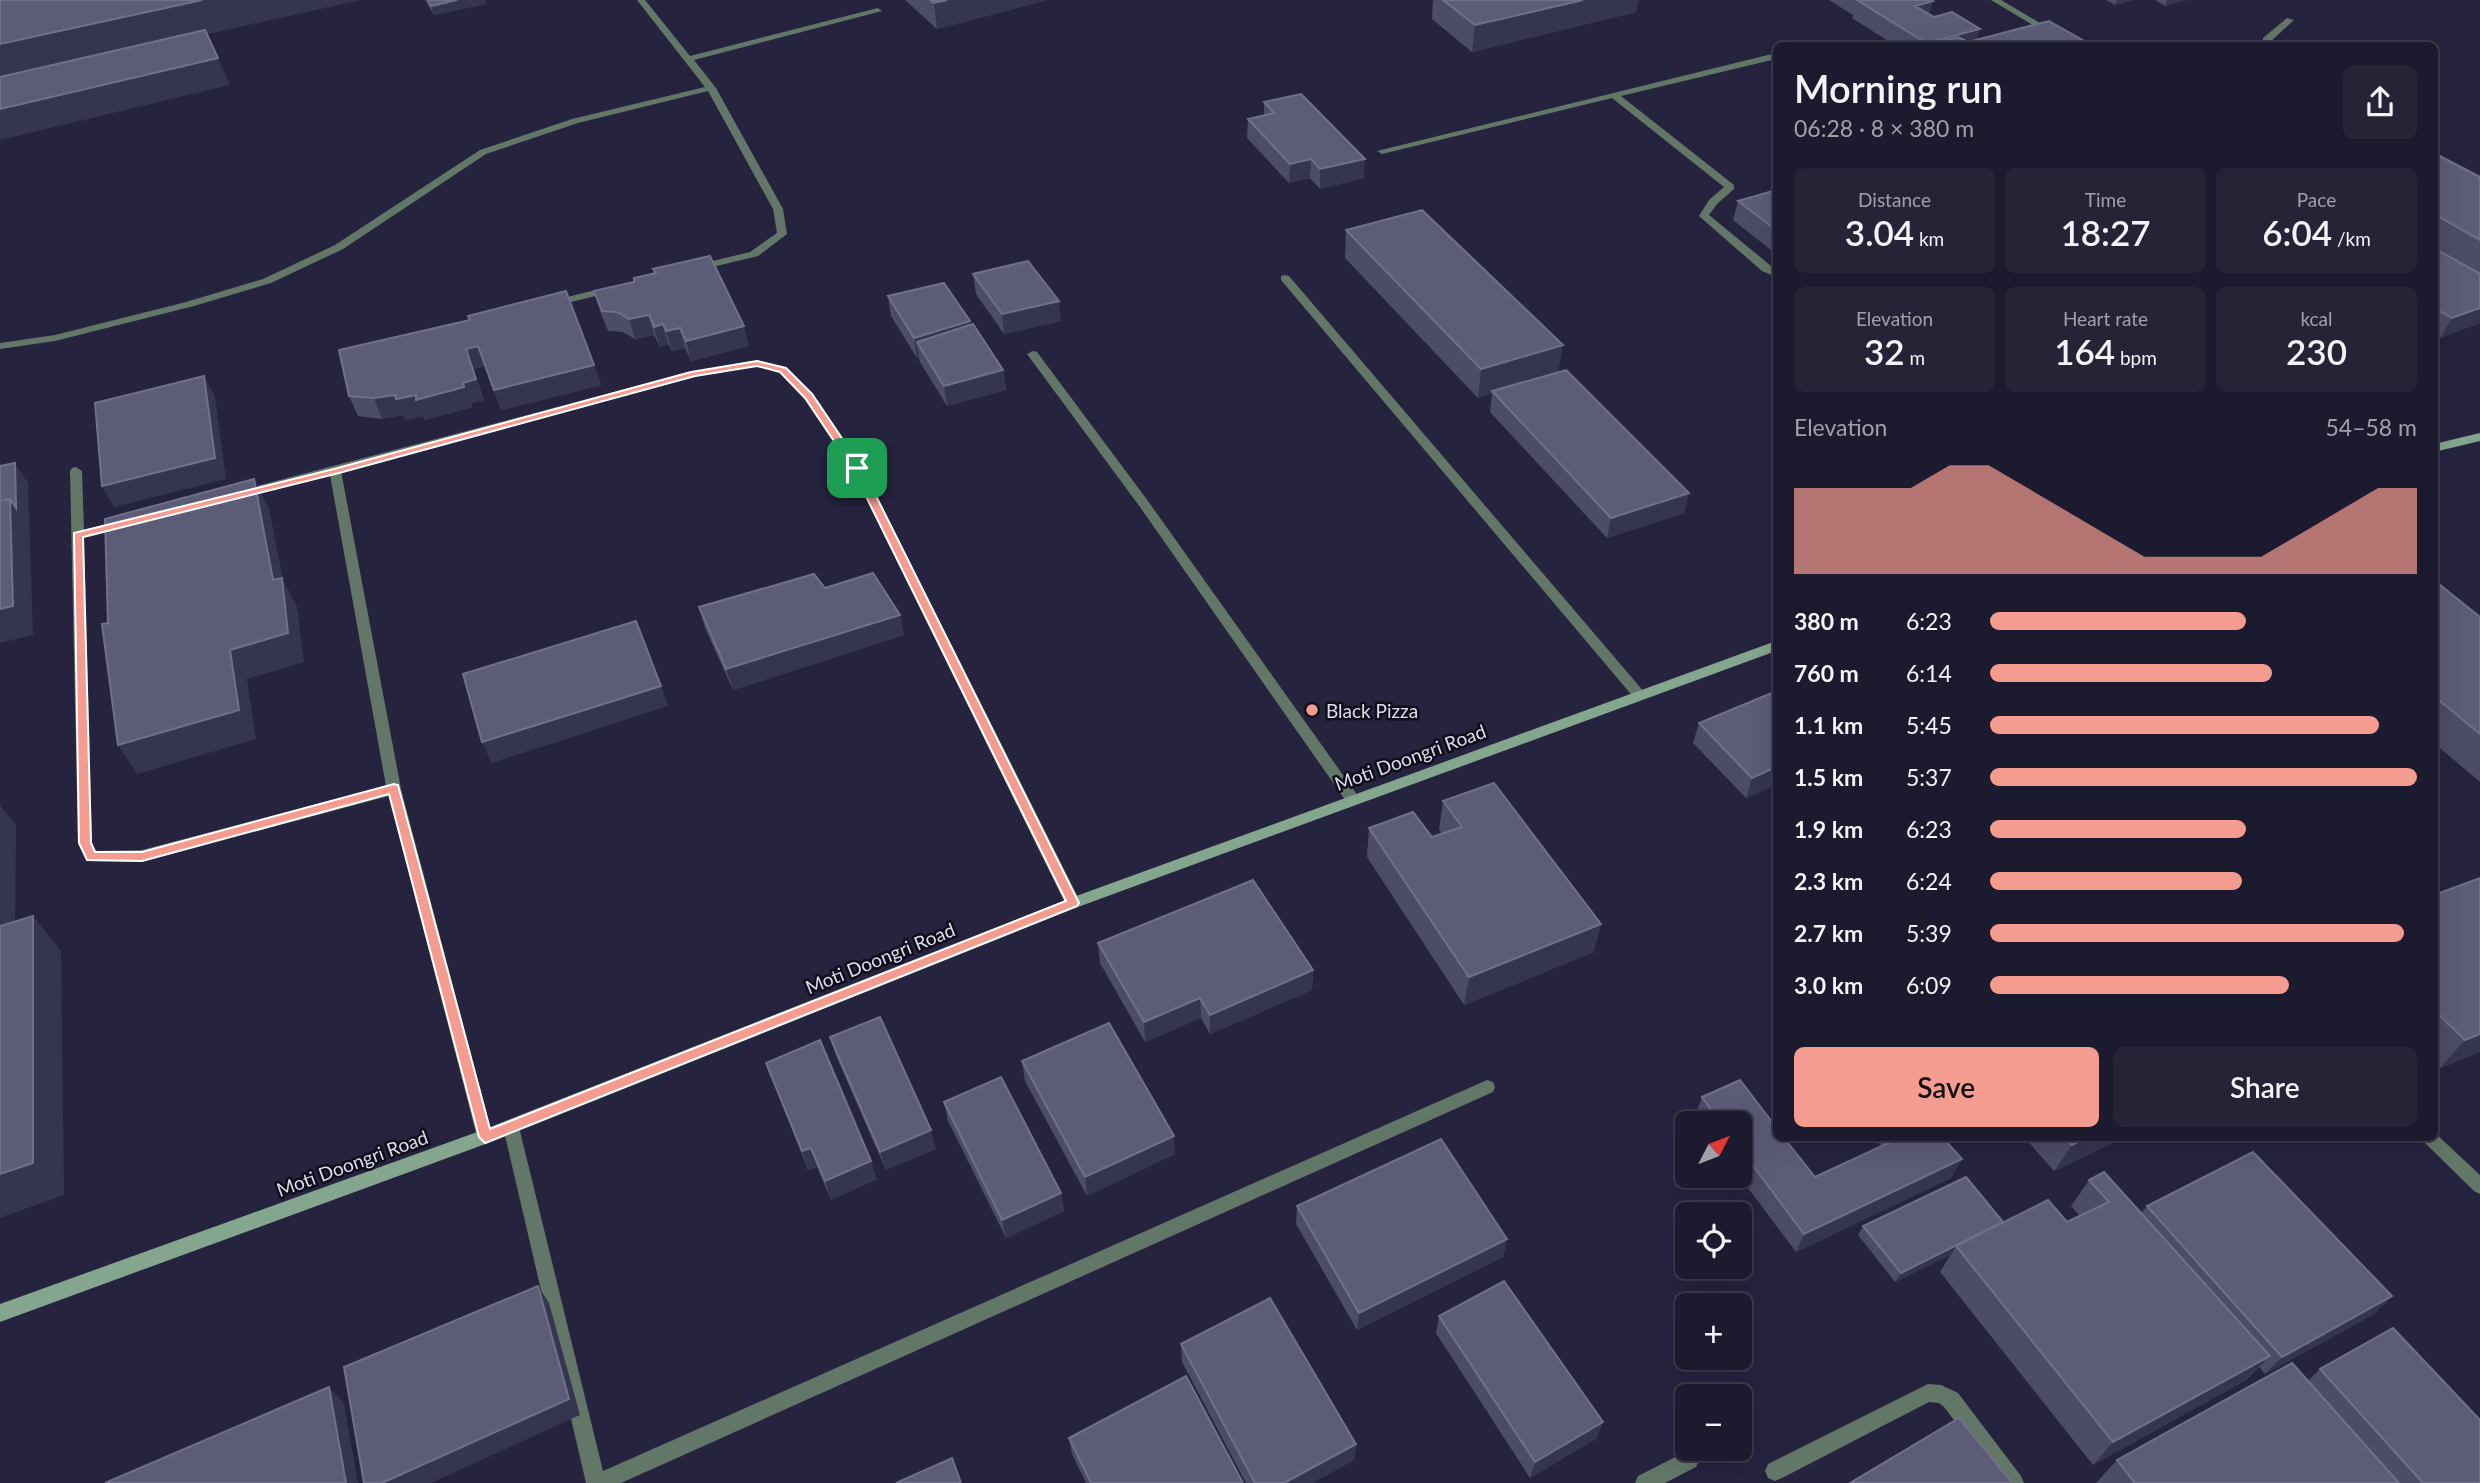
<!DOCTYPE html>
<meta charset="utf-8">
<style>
body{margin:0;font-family:Lato,sans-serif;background:#252336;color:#f1f3f6;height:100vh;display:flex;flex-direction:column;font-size:26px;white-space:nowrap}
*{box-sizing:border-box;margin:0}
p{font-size:23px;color:#a0a1aa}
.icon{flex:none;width:38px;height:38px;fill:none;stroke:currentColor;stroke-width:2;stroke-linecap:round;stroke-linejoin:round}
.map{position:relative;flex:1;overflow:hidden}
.side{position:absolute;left:1773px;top:42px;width:665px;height:1099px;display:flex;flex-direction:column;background:#1c1a2e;border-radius:10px;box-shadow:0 7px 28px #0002,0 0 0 2px #3a384a}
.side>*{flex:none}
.needle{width:46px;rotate:48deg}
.fabs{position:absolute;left:1675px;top:1111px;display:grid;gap:14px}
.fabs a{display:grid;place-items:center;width:77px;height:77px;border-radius:10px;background:#1c1a2e;box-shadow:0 7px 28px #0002,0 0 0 2px #3a384a;font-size:35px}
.pin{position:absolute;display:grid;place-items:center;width:60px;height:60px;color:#fff;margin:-30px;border-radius:14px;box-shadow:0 4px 10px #0006}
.round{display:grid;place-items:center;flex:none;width:74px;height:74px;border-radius:10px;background:#252336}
.summary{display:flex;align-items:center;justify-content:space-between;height:119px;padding:0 21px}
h1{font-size:38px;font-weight:600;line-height:52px}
.figures{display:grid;grid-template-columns:repeat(3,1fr);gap:10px;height:119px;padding:7px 21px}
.figures div{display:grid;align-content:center;border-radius:10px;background:#252336;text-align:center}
.figures b{font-size:35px;font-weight:600}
.figures small{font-size:19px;font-weight:400}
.figures p{font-size:19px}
.chart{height:196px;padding:14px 21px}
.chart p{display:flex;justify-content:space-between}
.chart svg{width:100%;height:126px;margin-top:7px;fill:#f59c91;opacity:.7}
.button{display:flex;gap:14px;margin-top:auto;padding:14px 21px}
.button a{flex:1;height:80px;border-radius:10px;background:#f59c91;color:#111;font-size:28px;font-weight:600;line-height:80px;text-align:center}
.button a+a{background:#252336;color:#f1f3f6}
ul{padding:0 21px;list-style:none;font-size:23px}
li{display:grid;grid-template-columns:112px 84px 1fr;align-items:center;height:52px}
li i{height:18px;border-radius:9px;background:#f59c91}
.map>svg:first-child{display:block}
</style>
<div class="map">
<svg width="2480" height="1483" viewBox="0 0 2480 1483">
<rect width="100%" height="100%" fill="#25233e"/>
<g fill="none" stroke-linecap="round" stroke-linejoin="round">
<path fill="#637769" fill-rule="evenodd" d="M637 0H645L690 56 878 8 882 11 694 60 716 88 783 209 787 234 758 256 696 271 691 268 692 266 750 252 777 233 773 209 708 91 578 123 486 154 343 249 271 283 194 306 55 341 0 349V343L55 335 186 302 263 279 335 245 480 150 572 119 705 87Z
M1776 53V59L1621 96 1734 185V189L1717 204 1709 215 1776 270V277L1762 271 1699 216 1709 200 1724 187 1612 98 1382 154 1377 151Z
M612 286 617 289 616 291 567 303 562 300 563 298Z"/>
<path fill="#637769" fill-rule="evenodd" d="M1991 0H2001L2050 29 2043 31Z
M2287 18 2294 20 2271 41V46H2262L2263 38Z
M1285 275 1289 276 1645 693 1647 696 1645 699H1635L1281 280V276Z
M1033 351 1037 352 1148 501 1358 796 1360 800 1358 804H1348L1140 507 1027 354Z
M757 360 787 368 813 394 863 468 1081 903 1078 907 1073 909 1068 907 1065 903 851 468 805 398 779 372 757 366 695 377 341 471 401 789 493 1137 491 1142 485 1144 479 1142 477 1137 389 796 142 862 87 861 78 843 70 471 72 468 76 467 82 471 84 530 124 520 130 524 128 527 84 538 92 843 96 851 142 850 386 786 330 475 242 498 238 497 236 494 238 491 690 372Z
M1487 1080 1493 1082 1495 1087 1493 1092 621 1483H586L503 1127 505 1122 511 1120 517 1122 519 1127 603 1471Z
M2434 1132 2480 1175V1194L2474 1191 2425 1143 2423 1138H2434Z
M1928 1384 1941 1385 1958 1393 2021 1476 2024 1483H2002L1944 1407 1939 1403 1929 1402 1782 1478 1775 1481 1768 1478 1765 1471 1768 1464Z
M1689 1450 1696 1453 1699 1460 1696 1467 1665 1483H1635L1638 1476Z"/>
<path fill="#84a58e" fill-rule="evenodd" d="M2480 433V441L2434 452V444Z
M1776 641V651L1078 907 491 1142 0 1322V1304L480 1131 1068 899Z"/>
</g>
<path fill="#4d4c68" d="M425 0H485L486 4 434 15Z
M905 0H1047L937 29Z
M1433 0H1638L1636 12 1472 52 1432 19Z
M1829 0H1931L1929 14 1977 40 2093 46H1896L1852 18 1853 15Z
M2106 0H2133L2115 5Z
M2155 0H2186L2165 6Z
M1264 102 1364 178 1320 189 1310 178 1289 183 1247 138 1248 119 1264 115Z
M2434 153 2480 177V323L2440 338 2434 335Z
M1776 190V254L1733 220 1738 201Z
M1346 230 1559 372 1684 513 1607 538 1490 412 1492 393 1478 398 1345 258Z
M653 269 749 346 691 361 685 348 672 351 668 344 660 347 654 335 635 339 623 332 608 331 600 311 594 291 634 282 654 274Z
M973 274 1061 321 1004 334 976 294Z
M888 296 970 321V325L1003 370 1006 390 947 406 920 362 919 358H917L891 316Z
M339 350 594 365 601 385 501 410 485 366 473 369 484 400 471 403 472 407 425 420 423 416 405 420 403 415 382 419 358 416 349 396Z
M2434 580 2480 617V782L2434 743Z
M825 588 900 615 904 635 733 690 705 628 699 607Z
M1776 695V785L1746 798 1693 743 1699 723Z
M1443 801 1594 952 1464 1005 1367 857 1369 828 1432 837 1442 834 1439 830Z
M2434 895 2480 1052 2440 1068 2434 1061Z
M1098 943 1313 970 1312 990 1210 1034 1201 1018 1145 1042 1100 963Z
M830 1037 936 1149 886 1170 836 1056Z
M1022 1061 1175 1154 1087 1196 1025 1081Z
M766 1063 877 1179 831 1200 817 1167 808 1170Z
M1740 1080 1776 1127V1138H1784L1815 1177 1881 1146 1874 1138H1943L1962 1159 1951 1178 1796 1252 1739 1176 1740 1124H1700L1695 1116 1702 1097Z
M944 1102 1061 1193 1064 1211 1006 1238 948 1121Z
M2025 1138H2123L2054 1171Z
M2089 1180 2141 1213 2147 1206 2392 1296 2374 1314 2265 1374 2259 1367 2246 1380 2093 1465 1940 1272 1951 1254 1895 1282 1858 1235 1863 1226 2067 1222 2080 1216 2071 1206Z
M1297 1206 1507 1239 1503 1257 1357 1330 1296 1224Z
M1439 1316 1597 1438 1530 1478 1436 1333Z
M1181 1344 1356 1444 1354 1460 1312 1483H1246L1182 1362Z
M2320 1369 2480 1483H2096L2117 1460 2308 1381Z
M1069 1438 1243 1483H1086L1072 1454Z"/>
<path fill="#363551" d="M202 0H361L0 80V44Z
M457 0H485L486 4 434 15 431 6Z
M947 0H1047L937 29 934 3Z
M1583 0H1638L1636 12 1472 52 1475 25Z
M2117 0H2133L2115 5Z
M2167 0H2186L2165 6Z
M1933 1 1928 19 1915 6Z
M1980 29 1975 46H1925L1926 43Z
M218 58 230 85 0 140V109Z
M1311 159 1310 178 1289 183 1290 164Z
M1365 159 1364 178 1320 189V169Z
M1059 301 1061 321 1004 334 1002 314Z
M2480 308V323L2440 338 2452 318Z
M649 315 654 335 635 339 629 319Z
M970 321 973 341 917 342 919 358H917L914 338Z
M663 324 668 344 660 347 654 327Z
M744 326 749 346 691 361 686 341Z
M680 328 685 348 672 351 666 331Z
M1563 345 1558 373 1492 391V393L1478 398 1481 369Z
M478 346 486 366 473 369 484 400 471 403 472 407 425 420 423 416 405 420 403 415 382 419 374 398 463 383 466 349Z
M594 365 601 385 501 410 494 390Z
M1003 370 1006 390 947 406 944 386Z
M204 376 215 396 226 479 114 507 102 486Z
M15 463 28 483 33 635 0 643V609L10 499Z
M254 479 269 508 283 580 297 607 304 662 247 679 256 739 137 774 118 745 230 650 273 580Z
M1689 493 1684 513 1607 538 1611 518Z
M900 615 904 635 733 690 726 669Z
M661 686 668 706 492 763 482 742Z
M1776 767V785L1746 798 1752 778Z
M0 805 16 825 15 924 0 929Z
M33 916 61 951 64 1195 0 1218V1174Z
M1601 924 1594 952 1464 1005 1469 977Z
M1313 970 1312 990 1210 1034V1015Z
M1200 998 1201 1018 1145 1042 1144 1022Z
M2480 1034V1052L2440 1068 2465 1040Z
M931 1130 936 1149 886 1170 880 1152Z
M1174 1136 1175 1154 1087 1196 1085 1177Z
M2086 1138H2123L2054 1171 2072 1145Z
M811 1148 817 1167 808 1170 802 1151Z
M1962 1159 1951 1178 1796 1252 1804 1234Z
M871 1161 877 1179 831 1200 825 1181Z
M1061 1193 1064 1211 1006 1238 1002 1220Z
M2003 1222 1956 1246 1951 1255 1895 1282 1901 1273Z
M1507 1239 1503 1257 1357 1330 1359 1313Z
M538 1286 549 1303 580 1415 431 1483H382Z
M2392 1296 2374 1314 2265 1374 2282 1357Z
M2270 1356 2246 1380 2093 1465 2113 1442Z
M329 1387 344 1404 358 1483H346Z
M1603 1422 1597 1438 1530 1478 1535 1462Z
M1356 1444 1354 1460 1312 1483H1284Z"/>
<path fill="#5c5c77" stroke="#70708a" stroke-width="2" d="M0 0H202L0 44Z
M428 0H457L431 6Z
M930 0H947L934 3Z
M1443 0H1583L1475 25Z
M1857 0H1931L1933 1 1915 6 1934 17 1952 12 1980 29 1926 43Z
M2049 21 2093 46 1926 45 1958 37 1968 42Z
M205 30 218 58 0 109V77Z
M1301 94 1365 159 1320 169 1311 159 1290 164 1248 119 1274 113 1264 102Z
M2434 153 2480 177V240L2434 214Z
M1776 190V230L1738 201Z
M1422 210 1563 345 1481 369 1346 230Z
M2434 248 2480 274V308L2452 318 2434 308Z
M710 256 744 326 686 341 680 328 666 331 663 324 654 327 649 315 629 319 617 312 602 311 594 291 634 282V278L656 273 653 269Z
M1028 261 1059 301 1002 314 973 274Z
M944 283 970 321 914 338 888 296Z
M566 291 594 365 494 390 478 346 466 349 476 379 463 383 464 387 416 400V395L396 399 395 395 374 398 349 396 339 350 470 320 468 316Z
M973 324 1003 370 944 386 917 342Z
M1566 370 1689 493 1611 518 1492 391Z
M204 376 215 458 102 486 95 403Z
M15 463 16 508 10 499 0 501V466Z
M254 479 273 580 282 578 288 633 230 650 239 710 118 745 102 624 108 623 105 519Z
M10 499 13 606 0 609V501Z
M873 573 900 615 726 669 699 607 814 574 825 588Z
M2434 580 2480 617V734L2434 696Z
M636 621 661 686 482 742 463 674Z
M1774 692 1776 695V767L1752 778 1699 723Z
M1494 783 1601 924 1469 977 1369 828 1413 812 1432 837 1462 827 1443 801Z
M2480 878V1034L2465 1040 2434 1010V895Z
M1253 880 1313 970 1210 1015 1200 998 1144 1022 1098 943Z
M33 916V1163L0 1174V926Z
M880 1017 931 1130 880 1152 830 1037Z
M1109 1023 1174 1136 1085 1177 1022 1061Z
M820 1040 871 1161 825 1181 811 1148 802 1151 766 1063Z
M1001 1077 1061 1193 1002 1220 944 1102Z
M1740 1080 1776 1127V1138H1784L1815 1177 1899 1138H1943L1962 1159 1804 1234 1740 1148V1124H1721L1702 1097Z
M2065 1138H2086L2072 1145Z
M1441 1139 1507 1239 1359 1313 1297 1206Z
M2253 1152 2392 1296 2282 1357 2147 1206Z
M2104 1172 2270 1356 2113 1442 1956 1246 2048 1200 2067 1222 2109 1202 2089 1180Z
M1966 1177 2003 1222 1901 1273 1863 1226Z
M1504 1281 1603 1422 1535 1462 1439 1316Z
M538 1286 569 1399 382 1483H364L344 1367Z
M1270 1298 1356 1444 1284 1483H1255L1181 1344Z
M2393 1328 2480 1420V1483H2423L2320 1369Z
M2292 1363 2399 1483H2135L2117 1460Z
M1186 1376 1243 1483H1091L1069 1438Z
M329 1387 346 1483H105Z
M1959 1418 2012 1483H1850Z
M952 1458 961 1483H896Z"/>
<path fill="#f59c91" stroke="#fff" stroke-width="2" fill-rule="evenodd" d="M757 361 786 368 812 394 862 468 1079 903 1077 906 485 1143 479 1137 389 794 142 861 87 860 79 843 74 533 334 469 691 372ZM757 366 780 372 805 398 852 468 1066 901 490 1129 398 785 394 784 142 852H95L91 843 83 537 339 473 695 376Z"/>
<circle fill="#f59c91" stroke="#0f0e1a" stroke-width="2.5" cx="1312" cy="710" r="7"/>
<g text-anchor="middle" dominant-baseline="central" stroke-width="5" stroke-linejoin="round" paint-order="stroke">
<g font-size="19" fill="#ddddef" stroke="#0f0e1a" text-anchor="start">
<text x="1326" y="710">Black Pizza</text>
</g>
<g font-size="19" fill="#ddddef" stroke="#0f0e1a">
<text transform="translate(1410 757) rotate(-20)">Moti Doongri Road</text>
<text transform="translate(880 958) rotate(-22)">Moti Doongri Road</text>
<text transform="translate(352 1163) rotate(-20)">Moti Doongri Road</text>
</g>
</g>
</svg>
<div class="fabs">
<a><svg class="needle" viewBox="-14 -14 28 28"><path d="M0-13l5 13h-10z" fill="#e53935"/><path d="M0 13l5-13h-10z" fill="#a0a1aa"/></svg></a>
<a><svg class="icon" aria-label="locate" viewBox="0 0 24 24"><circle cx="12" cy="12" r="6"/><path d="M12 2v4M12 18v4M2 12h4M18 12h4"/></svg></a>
<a>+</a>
<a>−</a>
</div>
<div class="pin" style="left:857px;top:468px;background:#1e9e55"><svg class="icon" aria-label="arrive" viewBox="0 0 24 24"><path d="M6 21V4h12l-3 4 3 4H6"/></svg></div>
<section class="side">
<div class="summary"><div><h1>Morning run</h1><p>06:28 · 8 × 380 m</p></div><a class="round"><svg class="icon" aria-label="share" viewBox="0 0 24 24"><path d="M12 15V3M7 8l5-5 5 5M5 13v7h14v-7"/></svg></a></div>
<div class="figures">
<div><p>Distance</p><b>3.04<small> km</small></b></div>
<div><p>Time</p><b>18:27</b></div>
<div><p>Pace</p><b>6:04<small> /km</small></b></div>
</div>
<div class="figures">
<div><p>Elevation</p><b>32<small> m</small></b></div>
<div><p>Heart rate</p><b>164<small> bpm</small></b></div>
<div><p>kcal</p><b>230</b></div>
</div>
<div class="chart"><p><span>Elevation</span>54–58 m</p>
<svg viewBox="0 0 160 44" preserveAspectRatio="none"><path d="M0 44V14L10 14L20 14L30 14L40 6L50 6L60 14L70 22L80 30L90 38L100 38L110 38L120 38L130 30L140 22L150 14L160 14V44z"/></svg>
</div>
<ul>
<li><b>380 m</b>6:23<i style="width:60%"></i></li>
<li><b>760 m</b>6:14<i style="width:66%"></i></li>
<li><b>1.1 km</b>5:45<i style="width:91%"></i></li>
<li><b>1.5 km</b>5:37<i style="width:100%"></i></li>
<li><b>1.9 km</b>6:23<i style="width:60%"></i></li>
<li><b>2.3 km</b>6:24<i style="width:59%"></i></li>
<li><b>2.7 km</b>5:39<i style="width:97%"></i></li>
<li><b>3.0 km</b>6:09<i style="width:70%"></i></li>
</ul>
<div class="button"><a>Save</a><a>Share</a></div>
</section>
</div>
